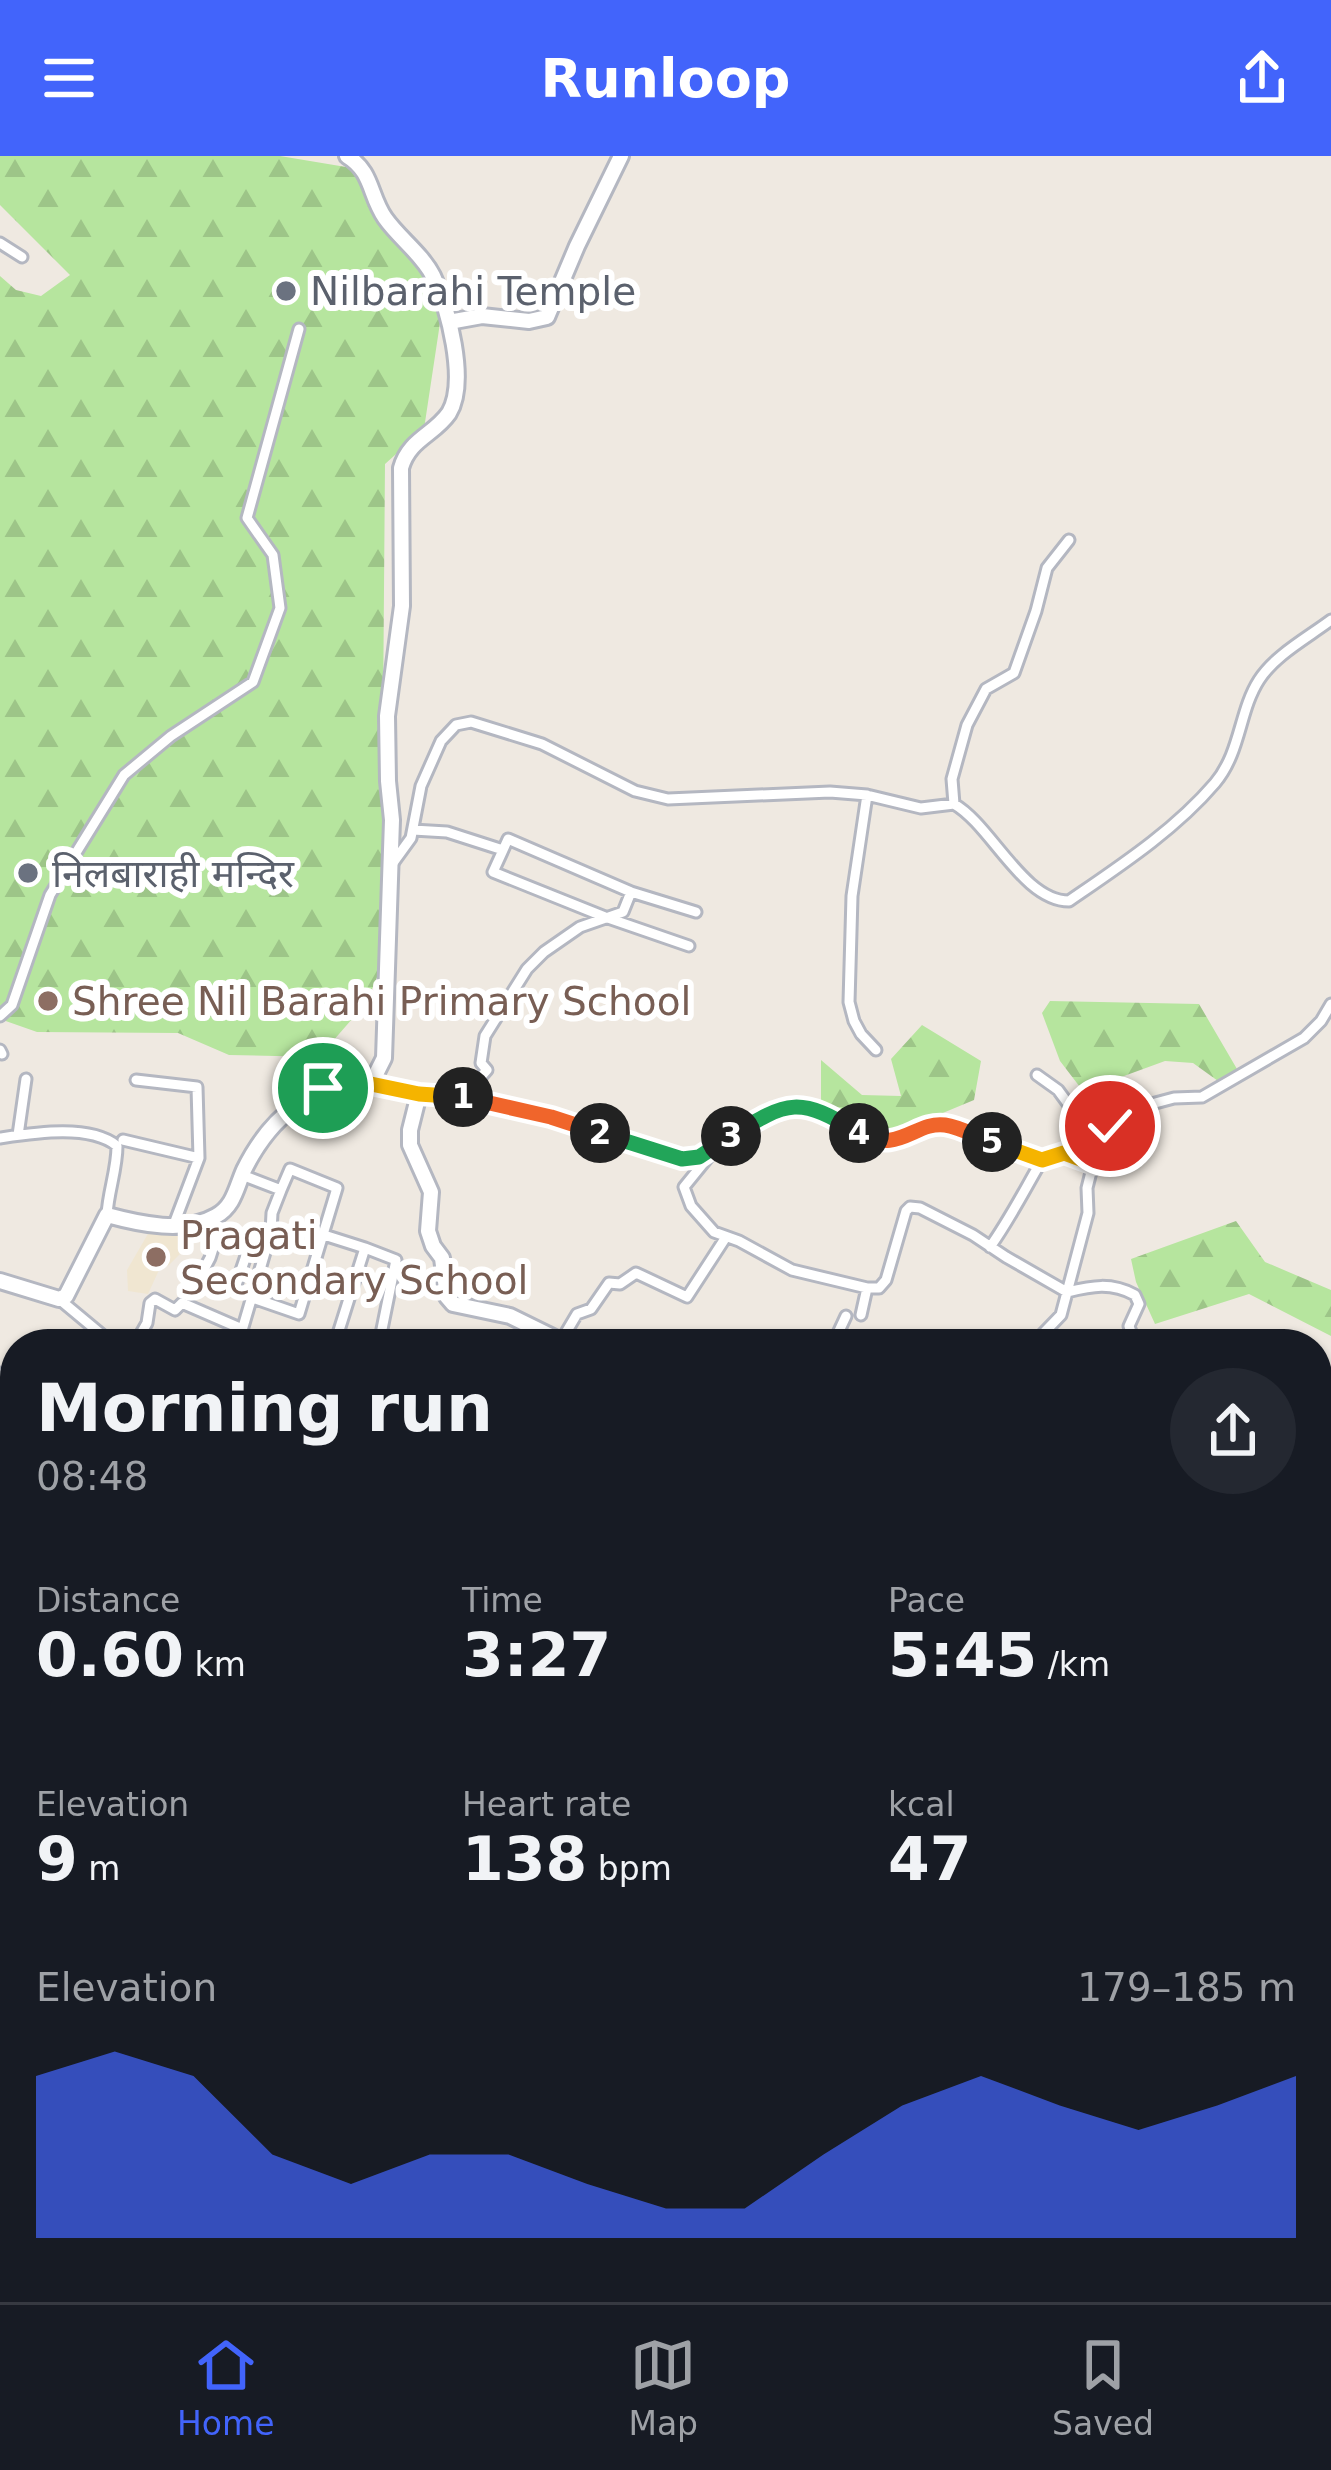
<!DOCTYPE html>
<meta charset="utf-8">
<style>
body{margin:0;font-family:"DejaVu Sans","Noto Sans Devanagari",sans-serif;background:#242831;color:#f1f3f6;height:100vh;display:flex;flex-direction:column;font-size:45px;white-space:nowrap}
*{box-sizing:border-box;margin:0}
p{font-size:39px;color:#9ea1a6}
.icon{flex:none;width:66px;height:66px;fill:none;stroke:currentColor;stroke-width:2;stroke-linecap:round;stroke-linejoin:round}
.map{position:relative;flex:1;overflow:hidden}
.panel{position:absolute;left:0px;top:1173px;width:1332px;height:975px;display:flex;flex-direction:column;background:#171b24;border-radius:48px 48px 0 0;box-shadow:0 3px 9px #0004}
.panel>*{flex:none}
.pin{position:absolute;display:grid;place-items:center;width:102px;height:102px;color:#fff;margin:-51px;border:6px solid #fff;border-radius:50%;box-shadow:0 3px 12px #0007}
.km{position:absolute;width:60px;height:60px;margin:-30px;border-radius:50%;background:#222;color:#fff;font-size:33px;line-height:60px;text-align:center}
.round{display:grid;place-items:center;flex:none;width:126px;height:126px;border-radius:63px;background:#242831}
.headline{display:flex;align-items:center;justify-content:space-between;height:204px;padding:0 36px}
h1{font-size:66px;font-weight:700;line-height:90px}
.figures{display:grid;grid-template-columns:repeat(3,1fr);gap:18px;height:204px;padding:12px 36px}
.figures div{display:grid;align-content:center}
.figures b{font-size:60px;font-weight:700}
.figures small{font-size:33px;font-weight:400}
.figures p{font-size:33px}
.chart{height:336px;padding:24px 36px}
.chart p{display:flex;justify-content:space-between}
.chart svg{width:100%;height:216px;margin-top:12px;fill:#4264fb;opacity:.7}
header{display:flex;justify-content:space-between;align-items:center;height:156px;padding:0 36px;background:#4264fb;color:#fff;font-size:54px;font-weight:700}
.tab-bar{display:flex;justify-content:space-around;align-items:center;height:168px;border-top:3px solid #363941;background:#171b24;font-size:33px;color:#9ea1a6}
.tab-bar a{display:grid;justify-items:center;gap:6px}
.tab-bar .on{color:#4264fb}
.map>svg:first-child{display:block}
</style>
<header><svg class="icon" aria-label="menu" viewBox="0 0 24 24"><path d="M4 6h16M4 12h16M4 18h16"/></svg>Runloop<svg class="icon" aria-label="share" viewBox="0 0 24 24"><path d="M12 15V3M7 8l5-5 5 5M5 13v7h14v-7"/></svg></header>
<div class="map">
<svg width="1331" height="2146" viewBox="0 0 1331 2146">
<defs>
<pattern id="forest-firs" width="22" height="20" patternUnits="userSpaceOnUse" patternTransform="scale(3)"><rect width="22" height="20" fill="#b6e59e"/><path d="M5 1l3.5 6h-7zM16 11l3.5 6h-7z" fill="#9dc588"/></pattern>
</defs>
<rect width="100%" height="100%" fill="#efe9e1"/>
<path fill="#f0e6d1" d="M193 1075 185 1093 169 1109 159 1114 148 1138 128 1135 127 1114 149 1076Z
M1331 1471V1520L1317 1549V1472Z"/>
<path fill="url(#forest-firs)" d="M0 0H280L358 13 400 67 443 147 424 273 385 308 381 812 366 847 319 901 229 899 178 877 37 876 0 863V120L16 134 41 140 70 119 0 49Z
M1050 845 1199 848 1237 913 1218 925 1193 907 1165 905 1083 935 1060 905 1042 857Z
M922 869 981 905 974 944 890 979 867 976 821 949V904L862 939 901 940 891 903Z
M1236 1065 1265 1106 1331 1134V1180L1249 1138 1155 1168 1136 1126 1131 1103Z"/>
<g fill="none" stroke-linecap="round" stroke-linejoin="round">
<defs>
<path id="street" d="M0 87 22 101
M867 639 852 740 849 846 854 865 861 878 876 894
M954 648 952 623 967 569 986 533 1014 517 1036 455 1047 412 1069 384
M413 674 447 676 503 694
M390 711 411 682 421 630 441 585 456 569 471 566 542 588 635 635 668 643 830 636 867 639 921 652 954 648C991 669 1023 745 1069 745 1120 710 1175 674 1215 627 1241 596 1239 555 1259 524 1275 499 1307 482 1331 464
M689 790 605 761 493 716 508 683 631 736 696 756
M0 860 12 849 50 739 124 619 171 580 253 526 280 452 273 399 247 362 299 173
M0 894 2 898
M1037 919 1058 934 1080 964 1064 997
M136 924 197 931 199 1002 174 1068
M419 938C508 939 598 976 682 1003L699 1001 782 951H806L829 959 866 982 892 985 941 968 1042 1004 1064 997 1093 1008 1110 970 1118 960 1129 954 1174 942 1202 941 1304 882 1321 865 1331 848
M463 941 487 914 481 907 485 880 527 813 544 796 580 771 623 756 631 736
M18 979 26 923
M0 982C34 977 90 968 117 990 117 1014 108 1036 107 1059
M123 984 199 1002
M710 999 684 1031 691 1050 714 1076 739 1085 792 1114 867 1132H879L886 1124 906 1055 910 1051 920 1052 973 1079 1006 1101 1067 1136C1092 1130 1111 1126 1135 1139L1139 1148 1129 1170 1135 1188
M209 1064 218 1077 210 1102 201 1119 235 1132 249 1091
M324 1079 365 1092 336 1184 352 1188
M990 1091C1010 1063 1025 1033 1042 1004
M365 1092 396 1104 379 1188
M250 1141 299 1158 337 1032 290 1013 281 1034
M59 1143 113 1188
M861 1159 867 1132
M561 1185 577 1158 591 1153 609 1127 620 1128 636 1117 687 1141 726 1081
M135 1188 147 1167 150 1147 155 1143 175 1154 182 1147 242 1173
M238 1188 271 1076 272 1057 281 1034 242 1019
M833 1188 846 1160
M1033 1188 1061 1159 1088 1057 1087 1032 1093 1008
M0 1217 15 1223
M0 1283 15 1288
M0 1354 15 1360
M0 1420 15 1426
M0 1486 15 1491
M0 1570 15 1575
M0 1634 15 1640
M0 1691 15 1695
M0 1745 15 1747"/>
<path id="secondary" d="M347 0C373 16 369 39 385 62 399 82 422 98 433 120 448 151 468 225 449 257 434 279 409 283 401 312L402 450 387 560 388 625 392 664 384 902 371 928
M449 166 482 160 529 165 547 161 577 90 621 0
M0 1125 59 1143 66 1140 107 1059C140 1068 185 1078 216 1060 234 1050 236 1032 244 1014 269 963 313 923 373 928 388 930 404 935 419 938L410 974V989L431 1036 428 1075 433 1090 442 1102 447 1141 453 1148 510 1160 567 1188
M1317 1721 1331 1737
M0 1795 15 1791
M789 2133 797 2146
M146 2146 152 2133"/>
</defs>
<use href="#street" stroke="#b4b7c1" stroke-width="15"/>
<use href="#secondary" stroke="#b4b7c1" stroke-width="20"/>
<use href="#street" stroke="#fff" stroke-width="9"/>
<use href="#secondary" stroke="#fff" stroke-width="14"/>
</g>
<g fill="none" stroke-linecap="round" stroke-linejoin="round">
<defs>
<path id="split-1" d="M323 932 371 928 419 938 463 941"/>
<path id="split-2" d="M463 941 551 961 600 977"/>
<path id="split-3" d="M600 977 682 1003 699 1001 731 980"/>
<path id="split-4" d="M731 980C789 944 799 940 859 977"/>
<path id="split-5" d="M859 977C899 999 915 965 945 969 960 971 977 981 992 986"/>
<path id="split-6" d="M992 986 1042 1004 1064 997 1094 1008 1110 970"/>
</defs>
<use href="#split-1" stroke="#fff" stroke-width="24"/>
<use href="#split-2" stroke="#fff" stroke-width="24"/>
<use href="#split-3" stroke="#fff" stroke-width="24"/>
<use href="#split-4" stroke="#fff" stroke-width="24"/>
<use href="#split-5" stroke="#fff" stroke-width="24"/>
<use href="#split-6" stroke="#fff" stroke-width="24"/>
<use href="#split-1" stroke="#f5b400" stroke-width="15"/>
<use href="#split-2" stroke="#f0652b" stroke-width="15"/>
<use href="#split-3" stroke="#22a559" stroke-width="15"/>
<use href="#split-4" stroke="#22a559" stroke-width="15"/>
<use href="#split-5" stroke="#f0652b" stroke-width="15"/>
<use href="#split-6" stroke="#f5b400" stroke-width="15"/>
</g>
<g fill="#6b7280" stroke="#fff" stroke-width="4.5">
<circle cx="286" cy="135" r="12"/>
<circle cx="28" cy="717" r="12"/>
</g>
<g fill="#8d6e63" stroke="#fff" stroke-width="4.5">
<circle cx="48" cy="845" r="12"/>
<circle cx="156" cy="1101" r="12"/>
</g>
<g text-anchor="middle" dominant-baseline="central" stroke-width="12" stroke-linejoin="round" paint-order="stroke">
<g font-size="39" fill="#5b616d" stroke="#fff" text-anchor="start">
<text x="310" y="135">Nilbarahi Temple</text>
<text x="52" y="717">निलबाराही मन्दिर</text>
</g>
<g font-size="39" fill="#785e54" stroke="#fff" text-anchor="start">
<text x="72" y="845">Shree Nil Barahi Primary School</text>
<text x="180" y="1079">Pragati<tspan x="180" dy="45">Secondary School</tspan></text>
</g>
</g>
</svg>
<div class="pin" style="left:323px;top:932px;background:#1e9e55"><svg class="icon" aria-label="arrive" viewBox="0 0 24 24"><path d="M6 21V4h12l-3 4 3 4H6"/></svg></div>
<div class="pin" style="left:1110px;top:970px;background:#d93025"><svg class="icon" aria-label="check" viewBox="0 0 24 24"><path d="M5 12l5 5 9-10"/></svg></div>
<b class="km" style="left:463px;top:941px">1</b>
<b class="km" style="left:600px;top:977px">2</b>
<b class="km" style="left:731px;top:980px">3</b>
<b class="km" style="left:859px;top:977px">4</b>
<b class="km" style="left:992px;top:986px">5</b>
<section class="panel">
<div class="headline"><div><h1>Morning run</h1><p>08:48</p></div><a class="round"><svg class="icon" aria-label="share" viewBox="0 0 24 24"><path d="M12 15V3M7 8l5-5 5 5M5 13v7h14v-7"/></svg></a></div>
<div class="figures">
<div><p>Distance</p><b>0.60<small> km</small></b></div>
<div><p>Time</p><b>3:27</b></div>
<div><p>Pace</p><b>5:45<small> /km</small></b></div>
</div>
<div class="figures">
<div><p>Elevation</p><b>9<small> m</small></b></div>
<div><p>Heart rate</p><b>138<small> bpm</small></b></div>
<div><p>kcal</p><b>47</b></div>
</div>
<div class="chart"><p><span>Elevation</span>179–185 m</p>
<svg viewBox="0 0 160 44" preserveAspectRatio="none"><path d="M0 44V11L10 6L20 11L30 27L40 33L50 27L60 27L70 33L80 38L90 38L100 27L110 17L120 11L130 17L140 22L150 17L160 11V44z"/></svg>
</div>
</section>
</div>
<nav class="tab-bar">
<a class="on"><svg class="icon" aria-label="home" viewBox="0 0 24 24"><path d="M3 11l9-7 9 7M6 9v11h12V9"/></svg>Home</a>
<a><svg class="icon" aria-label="map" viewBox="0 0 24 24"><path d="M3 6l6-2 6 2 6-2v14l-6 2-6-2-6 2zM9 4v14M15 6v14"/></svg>Map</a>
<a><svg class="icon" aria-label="saved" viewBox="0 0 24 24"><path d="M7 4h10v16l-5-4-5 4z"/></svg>Saved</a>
</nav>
